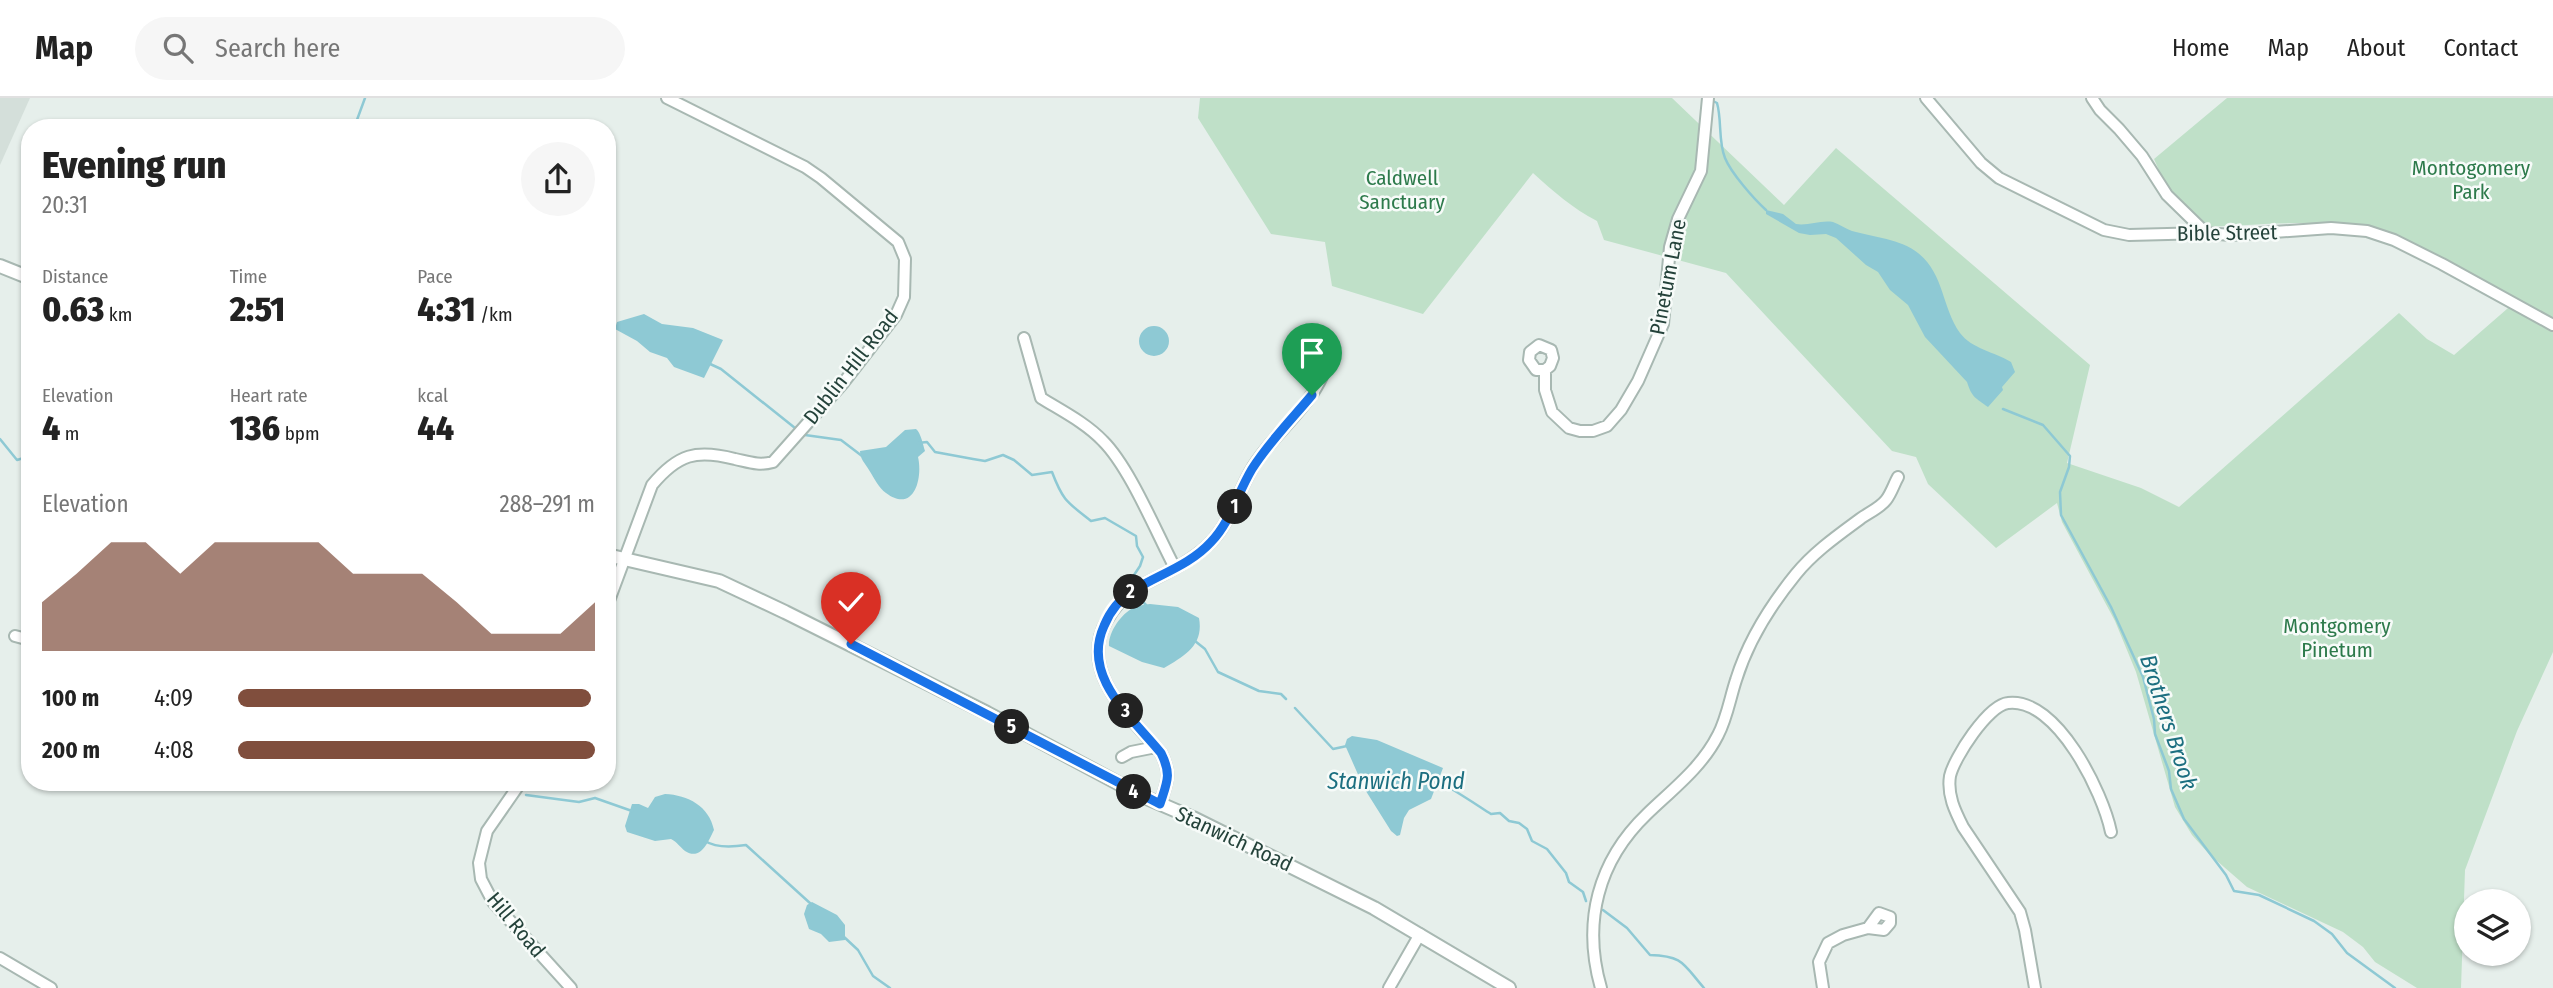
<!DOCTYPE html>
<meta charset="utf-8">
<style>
body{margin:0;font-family:"Fira Sans Condensed",sans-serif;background:#f6f6f6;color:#222;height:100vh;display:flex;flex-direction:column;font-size:26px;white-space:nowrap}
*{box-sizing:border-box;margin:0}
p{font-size:23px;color:#767676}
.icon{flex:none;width:38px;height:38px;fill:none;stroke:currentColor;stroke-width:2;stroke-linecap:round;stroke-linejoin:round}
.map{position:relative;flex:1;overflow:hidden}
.panel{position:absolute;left:21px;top:21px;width:595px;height:672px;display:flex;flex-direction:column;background:#fff;border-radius:28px;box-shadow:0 2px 5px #0004}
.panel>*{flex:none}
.buttons{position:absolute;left:2454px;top:791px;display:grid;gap:14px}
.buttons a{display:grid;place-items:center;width:77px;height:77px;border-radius:50%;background:#fff;box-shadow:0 2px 5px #0004;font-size:35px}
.pin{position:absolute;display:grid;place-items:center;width:60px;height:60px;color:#fff;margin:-72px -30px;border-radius:50% 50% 50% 0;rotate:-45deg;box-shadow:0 0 7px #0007}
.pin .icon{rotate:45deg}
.km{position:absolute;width:35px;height:35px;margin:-18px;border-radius:50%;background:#222;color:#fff;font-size:19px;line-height:35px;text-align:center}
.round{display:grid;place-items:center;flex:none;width:74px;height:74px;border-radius:37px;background:#f6f6f6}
.head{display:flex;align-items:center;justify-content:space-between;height:119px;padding:0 21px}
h1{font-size:38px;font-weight:800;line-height:52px}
.figures{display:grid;grid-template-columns:repeat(3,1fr);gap:10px;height:119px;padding:7px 21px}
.figures div{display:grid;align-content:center}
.figures b{font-size:35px;font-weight:800}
.figures small{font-size:19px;font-weight:400}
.figures p{font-size:19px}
.chart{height:196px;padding:14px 21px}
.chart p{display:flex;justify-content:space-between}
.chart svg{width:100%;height:126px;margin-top:7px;fill:#804e3d;opacity:.7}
ul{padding:0 21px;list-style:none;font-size:23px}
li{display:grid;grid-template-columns:112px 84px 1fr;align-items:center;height:52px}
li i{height:18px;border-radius:9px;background:#804e3d}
header{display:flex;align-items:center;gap:42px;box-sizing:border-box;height:98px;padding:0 35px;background:#fff;border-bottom:2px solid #e0e0e0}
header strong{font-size:33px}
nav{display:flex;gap:38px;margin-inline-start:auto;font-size:24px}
.search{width:490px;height:63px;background:#f6f6f6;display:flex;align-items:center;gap:18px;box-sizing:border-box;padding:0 24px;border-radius:38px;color:#767676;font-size:26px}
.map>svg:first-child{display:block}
</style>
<header>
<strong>Map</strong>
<div class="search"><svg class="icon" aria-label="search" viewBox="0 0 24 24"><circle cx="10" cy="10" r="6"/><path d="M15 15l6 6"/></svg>Search here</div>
<nav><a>Home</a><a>Map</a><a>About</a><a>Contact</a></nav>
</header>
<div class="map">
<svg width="2553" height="890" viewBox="0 0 2553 890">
<rect width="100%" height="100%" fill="#e6efeb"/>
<path fill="#d4dfda" d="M0 0H30L0 67Z"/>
<path fill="#bfe0c8" d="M1200 0H1672L1784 107 1836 50 2090 267 2067 365 2141 390 2179 409 2399 215 2427 241 2454 257 2515 204C2472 178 2430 149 2382 134 2333 118 2252 128 2199 129L2166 88 2154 61 2227 0H2553V554L2517 633 2465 772 2461 890H2417L2375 864 2363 849 2343 834 2247 789 2209 756 2192 737 2175 709 2136 574 2115 523 2062 424 2057 405 1996 450 1928 386 1916 359 1892 353 1726 175 1604 142 1597 123C1572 110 1554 94 1533 75L1423 216 1332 188 1325 144 1271 136 1198 20Z"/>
<path fill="#8ec9d4" d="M1766 112 1783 116 1796 126C1808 128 1820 122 1833 124 1839 126 1846 131 1852 133 1873 139 1901 141 1918 155 1944 175 1942 210 1960 235 1972 251 1995 254 2011 264L2015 274 2002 289 2003 292 1988 309C1976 300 1972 300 1967 284L1925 239 1908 207 1890 192 1878 174 1866 167 1836 140 1826 136 1810 137 1799 135 1766 116Z
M644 216 662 226 693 230 723 242 704 280 674 269 667 260 650 254 637 243 615 231 617 224Z
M1139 243a15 15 0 1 1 30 0a15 15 0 1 1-30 0Z
M916 331C921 335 923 347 925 353L918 359C923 380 914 416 886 395 879 390 874 380 869 372 865 365 860 361 860 353L886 349 905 332Z
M1150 506 1178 509 1199 520C1204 547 1185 558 1164 570L1142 564 1109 548C1108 535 1121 516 1133 510 1138 507 1145 507 1150 506Z
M1352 638 1377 642 1443 670 1431 701 1409 712 1404 720 1400 737 1397 738 1391 733 1364 690 1345 647 1347 641Z
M665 696C688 697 709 708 714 732 708 744 701 763 685 753 680 749 677 744 671 741L655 743 627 734 625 728 632 706H639L648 710 655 699Z
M812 804 837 817 845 827V842L829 844 821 836 809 831 804 816 807 807Z"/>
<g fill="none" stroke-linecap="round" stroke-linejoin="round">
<path stroke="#8ec9d4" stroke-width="2.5" d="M1711 2 1717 5C1722 22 1718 43 1725 60 1731 75 1754 101 1766 112
M354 30 365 0
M607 195 610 197V222L615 226
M708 265 721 271 795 330
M2003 311 2043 327 2070 358 2069 369 2060 394 2061 417 2111 509 2143 579 2154 621 2155 636 2169 673 2171 691 2184 721 2226 777 2234 793 2259 797 2314 823 2332 836 2347 855 2395 890
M805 337 841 342 862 358
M0 341 17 362 30 358
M918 345 927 344 935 354 973 361 985 363 1003 357 1014 362 1032 377 1052 374C1063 403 1067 404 1091 423L1105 420 1136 438 1137 448 1143 459 1140 468 1130 483 1131 485
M1137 498 1147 508
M1195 543 1205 551 1218 574 1259 593 1281 596 1286 601
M1295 610 1333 651 1347 648
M496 684 503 691
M1435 688 1443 692 1450 690C1465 699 1477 707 1491 716L1500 715 1509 723 1519 725 1527 731 1532 743 1547 751 1566 775 1569 784 1583 794 1586 803
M526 697 579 704 595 700 632 713
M705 743C716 750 733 749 746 747L811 806
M1603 812 1627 830 1650 857C1684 858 1683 866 1704 890
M843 838 858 852 873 878 890 890"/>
<defs>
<path id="minor" d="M1926 0 1981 65 1999 80 2104 132 2129 137 2206 135 2231 137 2331 130 2367 133 2394 142 2442 166 2553 227
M2092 0 2100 12 2119 31 2142 58 2167 97 2206 135
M1024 240 1041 300C1062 313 1086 325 1103 343 1130 370 1156 434 1175 470
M1545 272H1536L1529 262 1530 254 1539 247 1551 252 1553 260 1550 268 1545 272V292L1552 314 1569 330 1580 333H1593L1607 328 1621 312 1638 283 1663 226 1670 149 1678 121 1701 73 1708 0
M607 508 652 387C678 356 696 351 735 361 749 364 759 368 773 364L844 284 896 217 904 199 905 161 898 144 821 80 805 69 667 0
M15 538 30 542
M1122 659 1131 654 1156 649
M521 684 487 733 479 765 481 781 493 804 571 890
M1160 706C1167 684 1172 677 1161 655 1130 618 1077 574 1107 522 1114 510 1123 499 1135 491 1160 477 1187 467 1208 447 1231 425 1237 395 1253 369 1269 343 1292 324 1310 299 1321 285 1327 267 1334 251
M0 860 51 890
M1389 890 1420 836
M1601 890C1582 824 1598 763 1647 716 1673 691 1702 669 1718 637 1727 620 1730 600 1736 582 1748 543 1770 508 1796 476 1814 454 1837 438 1860 421 1868 415 1880 410 1886 402 1891 396 1894 386 1898 379
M1823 890 1819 864 1828 845 1843 837 1868 830 1884 832 1890 825V819L1879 815 1868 830
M2035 890 2025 832 2020 814 1963 729C1955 713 1947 697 1950 678 1954 660 1988 607 2008 605 2057 599 2103 695 2111 734"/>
<path id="tertiary" d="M0 168 30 180
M607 457 719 483 785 514 987 615 1142 698 1193 720 1374 810 1509 890"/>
</defs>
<use href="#minor" stroke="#a8b8b2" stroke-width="14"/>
<use href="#tertiary" stroke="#a8b8b2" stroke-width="16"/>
<use href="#minor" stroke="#fff" stroke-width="10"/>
<use href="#tertiary" stroke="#fff" stroke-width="12"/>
</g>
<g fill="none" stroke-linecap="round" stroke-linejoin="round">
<defs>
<path id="route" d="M851 546 1160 706C1167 684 1172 677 1161 655 1132 619 1081 579 1104 528 1110 513 1121 500 1134 492 1160 476 1190 467 1211 444 1231 423 1237 396 1252 371 1269 344 1292 321 1312 297"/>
</defs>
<use href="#route" stroke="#fff" stroke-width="14"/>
<use href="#route" stroke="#1a73e8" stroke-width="9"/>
</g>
<g text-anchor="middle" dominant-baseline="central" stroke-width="5" stroke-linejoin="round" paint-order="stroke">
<g font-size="21" fill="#2d7a4b" stroke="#f7fbf9">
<text x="2471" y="70">Montogomery<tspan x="2471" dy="24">Park</tspan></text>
<text x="1402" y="80">Caldwell<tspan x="1402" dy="24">Sanctuary</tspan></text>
<text x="2337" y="528">Montgomery<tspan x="2337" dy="24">Pinetum</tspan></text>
</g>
<g font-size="21" fill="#24423a" stroke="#f7fbf9">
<text transform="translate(2227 135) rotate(-1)">Bible Street</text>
<text transform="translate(1668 179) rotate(-79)">Pinetum Lane</text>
<text transform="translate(851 269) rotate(-52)">Dublin Hill Road</text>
<text transform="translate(1234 741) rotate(25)">Stanwich Road</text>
<text transform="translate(516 827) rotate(50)">Hill Road</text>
</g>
<g font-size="23" font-style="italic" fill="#1c6f80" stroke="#f7fbf9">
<text transform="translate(2169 624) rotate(72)">Brothers Brook</text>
<text x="1396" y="683">Stanwich Pond</text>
</g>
</g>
</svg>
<div class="buttons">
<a><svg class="icon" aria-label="layers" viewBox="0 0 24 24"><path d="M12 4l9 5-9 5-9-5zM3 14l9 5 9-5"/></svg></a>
</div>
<div class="pin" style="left:1312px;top:297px;background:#1e9e55"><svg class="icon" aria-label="arrive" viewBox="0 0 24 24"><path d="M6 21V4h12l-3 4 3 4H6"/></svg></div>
<div class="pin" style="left:851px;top:546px;background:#d93025"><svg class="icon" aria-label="check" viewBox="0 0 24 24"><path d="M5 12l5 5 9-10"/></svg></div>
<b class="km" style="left:1235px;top:409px">1</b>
<b class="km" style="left:1131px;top:494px">2</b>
<b class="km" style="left:1126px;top:613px">3</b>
<b class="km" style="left:1134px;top:694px">4</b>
<b class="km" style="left:1012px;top:629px">5</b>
<section class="panel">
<div class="head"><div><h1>Evening run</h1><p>20:31</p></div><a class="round"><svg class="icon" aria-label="share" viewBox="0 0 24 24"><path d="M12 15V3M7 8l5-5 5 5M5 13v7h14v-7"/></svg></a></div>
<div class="figures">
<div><p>Distance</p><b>0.63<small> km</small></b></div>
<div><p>Time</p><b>2:51</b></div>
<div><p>Pace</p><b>4:31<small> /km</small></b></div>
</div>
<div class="figures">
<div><p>Elevation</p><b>4<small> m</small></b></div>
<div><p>Heart rate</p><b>136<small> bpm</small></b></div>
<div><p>kcal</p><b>44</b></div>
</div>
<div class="chart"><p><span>Elevation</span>288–291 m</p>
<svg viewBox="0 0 160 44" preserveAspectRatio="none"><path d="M0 44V27L10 17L20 6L30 6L40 17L50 6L60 6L70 6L80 6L90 17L100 17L110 17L120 27L130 38L140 38L150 38L160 27V44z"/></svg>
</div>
<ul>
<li><b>100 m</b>4:09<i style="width:99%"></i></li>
<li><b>200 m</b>4:08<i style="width:100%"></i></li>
</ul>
</section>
</div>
